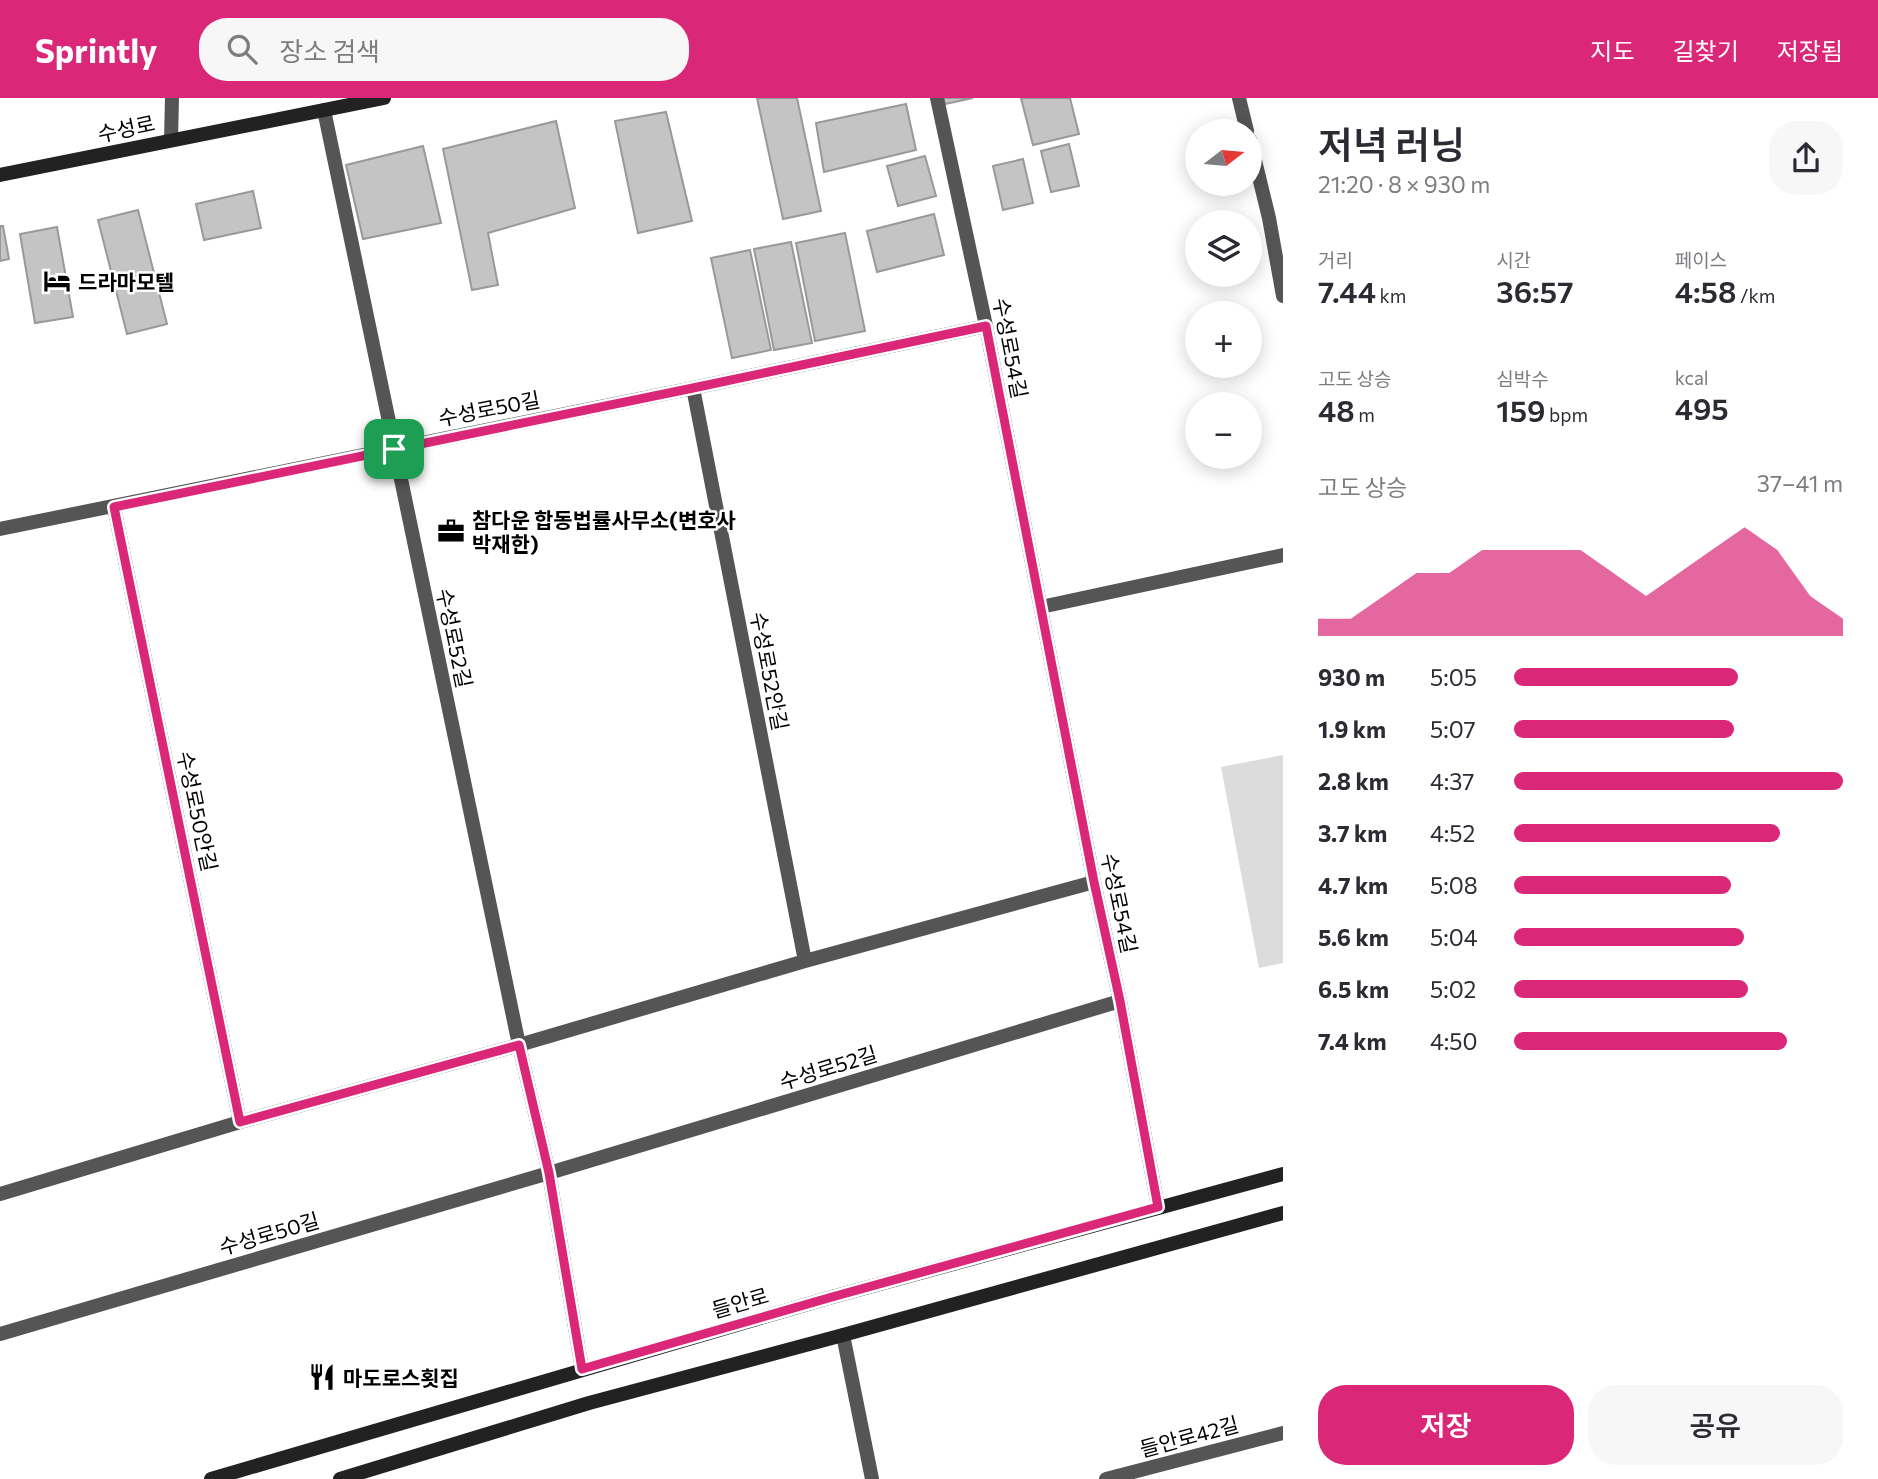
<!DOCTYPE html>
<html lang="ko">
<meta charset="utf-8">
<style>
body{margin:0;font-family:Commissioner,"Noto Sans KR",sans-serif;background:#f7f7f7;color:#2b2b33;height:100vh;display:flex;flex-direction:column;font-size:26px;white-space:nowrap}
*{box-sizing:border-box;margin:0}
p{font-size:23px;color:#7c7c81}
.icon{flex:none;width:38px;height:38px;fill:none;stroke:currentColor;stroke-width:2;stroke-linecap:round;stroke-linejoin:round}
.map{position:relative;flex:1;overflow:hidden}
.drawer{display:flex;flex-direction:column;background:#fff;width:595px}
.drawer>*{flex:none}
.needle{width:46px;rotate:74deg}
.fabs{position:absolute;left:1185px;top:21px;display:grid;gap:14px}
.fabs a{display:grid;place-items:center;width:77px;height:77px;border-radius:50%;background:#fff;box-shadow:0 4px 18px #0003;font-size:35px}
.pin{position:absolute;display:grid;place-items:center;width:60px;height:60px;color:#fff;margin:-30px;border-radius:14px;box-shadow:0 4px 10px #0006}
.round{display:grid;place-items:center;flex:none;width:74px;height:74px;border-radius:28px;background:#f7f7f7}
.overview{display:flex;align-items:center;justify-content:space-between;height:119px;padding:0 35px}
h1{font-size:38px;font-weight:600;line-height:52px}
.metrics{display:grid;grid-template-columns:repeat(3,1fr);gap:10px;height:119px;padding:7px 35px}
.metrics div{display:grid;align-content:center}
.metrics b{font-size:30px;font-weight:600}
.metrics small{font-size:19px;font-weight:400}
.metrics p{font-size:19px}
.chart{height:196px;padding:14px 35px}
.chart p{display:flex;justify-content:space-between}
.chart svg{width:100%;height:126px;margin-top:7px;fill:#db2777;opacity:.7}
.primary-button{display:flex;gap:14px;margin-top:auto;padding:14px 35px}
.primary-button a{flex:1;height:80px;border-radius:28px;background:#db2777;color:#fff;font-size:28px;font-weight:600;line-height:80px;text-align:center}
.primary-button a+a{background:#f7f7f7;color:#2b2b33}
ul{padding:0 35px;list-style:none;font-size:23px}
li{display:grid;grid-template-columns:112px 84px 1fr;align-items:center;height:52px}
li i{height:18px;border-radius:9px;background:#db2777}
header{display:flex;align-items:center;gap:42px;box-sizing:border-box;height:98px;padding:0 35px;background:#db2777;color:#fff}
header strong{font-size:33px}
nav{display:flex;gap:38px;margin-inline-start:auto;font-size:24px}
.search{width:490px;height:63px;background:#f7f7f7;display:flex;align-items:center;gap:18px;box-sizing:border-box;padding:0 24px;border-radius:28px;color:#7c7c81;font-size:26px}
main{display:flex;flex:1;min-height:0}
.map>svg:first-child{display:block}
</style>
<header>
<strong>Sprintly</strong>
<div class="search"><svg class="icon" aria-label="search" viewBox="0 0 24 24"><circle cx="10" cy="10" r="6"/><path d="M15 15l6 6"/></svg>장소 검색</div>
<nav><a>지도</a><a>길찾기</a><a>저장됨</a></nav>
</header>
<main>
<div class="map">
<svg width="1283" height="1381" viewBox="0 0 1283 1381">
<rect width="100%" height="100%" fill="#fff"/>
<path fill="#dcdcdc" d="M1283 657V865L1259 870 1221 669Z"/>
<path fill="#c4c4c4" stroke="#999" stroke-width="2" d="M757 0H797L821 113 783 121Z
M943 0H973L945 6Z
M1021 0H1070L1079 36 1033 47Z
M906 6 916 52 824 74 816 25Z
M666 14 692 123 638 135 615 23Z
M556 23 575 110 488 135 498 187 472 192 443 51Z
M1069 46 1079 88 1051 94 1041 53Z
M423 48 441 125 363 141 346 67Z
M925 58 936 98 898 108 887 68Z
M1023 61 1033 105 1003 112 993 68Z
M253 93 261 130 204 142 196 106Z
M138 112 167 226 127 236 98 122Z
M934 116 944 157 877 174 867 133Z
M0 128H3L9 161 0 163Z
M57 129 73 219 35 225 20 136Z
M845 135 865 233 815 243 796 145Z
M791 144 812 245 774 252 754 151Z
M750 152 771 252 732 260 711 160Z"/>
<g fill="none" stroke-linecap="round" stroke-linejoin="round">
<path stroke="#555" stroke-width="14" d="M937 0 986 228 1094 784 1120 903 1158 1109
M1239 0 1247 33
M324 12 519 947 549 1075 582 1271
M171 42 172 0
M1250 42 1269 120 1283 198
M693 290 805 863
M114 409 240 1024
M0 431 693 290 986 228
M1041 509 1283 457
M0 1096 240 1024 519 947 805 863 1094 784
M0 1236 549 1075 1120 903
M843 1237 872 1381
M1106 1381 1283 1335"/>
<path stroke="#222" stroke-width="14" d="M0 77 384 0
M211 1381 832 1199 1283 1076
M340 1381 589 1305 843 1237 1283 1115"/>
</g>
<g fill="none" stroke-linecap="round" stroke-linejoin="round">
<defs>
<path id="route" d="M986 228 1094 784 1120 903 1158 1109 832 1199 582 1271 549 1075 519 947 240 1024 114 409 693 290Z"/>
</defs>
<use href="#route" stroke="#fff" stroke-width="14"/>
<use href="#route" stroke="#db2777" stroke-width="9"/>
</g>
<defs>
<symbol id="hotel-bare" viewBox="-9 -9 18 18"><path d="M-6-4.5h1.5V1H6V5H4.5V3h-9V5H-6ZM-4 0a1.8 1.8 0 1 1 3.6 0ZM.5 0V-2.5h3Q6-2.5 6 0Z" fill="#000" stroke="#fff" stroke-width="2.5" paint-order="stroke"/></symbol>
<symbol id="office-bare" viewBox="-9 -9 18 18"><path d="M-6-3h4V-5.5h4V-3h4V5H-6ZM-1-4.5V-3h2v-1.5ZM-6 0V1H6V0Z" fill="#000" stroke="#fff" stroke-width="2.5" paint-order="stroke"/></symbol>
<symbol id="restaurant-bare" viewBox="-9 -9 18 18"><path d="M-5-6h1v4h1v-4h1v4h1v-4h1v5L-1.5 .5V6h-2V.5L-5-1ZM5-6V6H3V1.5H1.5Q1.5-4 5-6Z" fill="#000" stroke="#fff" stroke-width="2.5" paint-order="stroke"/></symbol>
</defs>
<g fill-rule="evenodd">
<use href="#hotel-bare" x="38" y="164" width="38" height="38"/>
<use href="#office-bare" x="432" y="414" width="38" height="38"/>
<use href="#restaurant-bare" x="303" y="1260" width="38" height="38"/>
</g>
<g text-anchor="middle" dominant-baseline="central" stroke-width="5" stroke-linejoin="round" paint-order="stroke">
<g font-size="21" fill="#000" stroke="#fff">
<text transform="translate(126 30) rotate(-12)">수성로</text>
<text transform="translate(1011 250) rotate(79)">수성로54길</text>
<text transform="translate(489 310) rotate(-11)">수성로50길</text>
<text transform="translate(455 540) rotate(78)">수성로52길</text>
<text transform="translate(770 573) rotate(79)">수성로52안길</text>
<text transform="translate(198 713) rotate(78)">수성로50안길</text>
<text transform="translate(1120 805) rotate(78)">수성로54길</text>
<text transform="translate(828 969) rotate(-17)">수성로52길</text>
<text transform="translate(269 1135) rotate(-16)">수성로50길</text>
<text transform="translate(740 1204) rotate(-16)">들안로</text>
<text transform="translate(1189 1338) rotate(-15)">들안로42길</text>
</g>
<g font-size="21" font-weight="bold" fill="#000" stroke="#fff" text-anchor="start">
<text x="78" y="183">드라마모텔</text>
<text x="472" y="421">참다운 합동법률사무소(변호사<tspan x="472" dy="24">박재한)</tspan></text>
<text x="343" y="1279">마도로스횟집</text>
</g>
</g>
</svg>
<div class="fabs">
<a><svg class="needle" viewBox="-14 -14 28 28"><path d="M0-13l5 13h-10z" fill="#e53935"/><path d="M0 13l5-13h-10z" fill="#7c7c81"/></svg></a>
<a><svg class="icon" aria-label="layers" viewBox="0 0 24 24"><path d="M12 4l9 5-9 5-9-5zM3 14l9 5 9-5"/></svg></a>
<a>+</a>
<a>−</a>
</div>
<div class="pin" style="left:394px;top:351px;background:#1e9e55"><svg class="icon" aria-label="arrive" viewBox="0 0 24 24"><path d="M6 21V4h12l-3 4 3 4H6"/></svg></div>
</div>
<section class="drawer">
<div class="overview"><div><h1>저녁 러닝</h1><p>21:20 · 8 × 930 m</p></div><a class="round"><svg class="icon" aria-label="share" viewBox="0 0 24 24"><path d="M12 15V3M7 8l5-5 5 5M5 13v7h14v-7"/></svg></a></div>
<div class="metrics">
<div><p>거리</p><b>7.44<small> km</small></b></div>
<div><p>시간</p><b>36:57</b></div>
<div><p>페이스</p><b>4:58<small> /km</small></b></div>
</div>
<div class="metrics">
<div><p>고도 상승</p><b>48<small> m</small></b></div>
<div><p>심박수</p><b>159<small> bpm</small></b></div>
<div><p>kcal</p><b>495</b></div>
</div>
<div class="chart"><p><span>고도 상승</span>37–41 m</p>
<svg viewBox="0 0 160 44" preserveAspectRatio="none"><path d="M0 44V38L10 38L20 30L30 22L40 22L50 14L60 14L70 14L80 14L90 22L100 30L110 22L120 14L130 6L140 14L150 30L160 38V44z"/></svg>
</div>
<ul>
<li><b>930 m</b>5:05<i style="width:68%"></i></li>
<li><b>1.9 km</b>5:07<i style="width:67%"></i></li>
<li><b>2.8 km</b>4:37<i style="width:100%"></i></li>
<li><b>3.7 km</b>4:52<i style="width:81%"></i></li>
<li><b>4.7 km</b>5:08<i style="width:66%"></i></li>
<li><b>5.6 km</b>5:04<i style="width:70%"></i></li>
<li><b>6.5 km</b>5:02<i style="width:71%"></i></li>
<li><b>7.4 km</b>4:50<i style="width:83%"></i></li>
</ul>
<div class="primary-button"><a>저장</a><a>공유</a></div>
</section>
</main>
